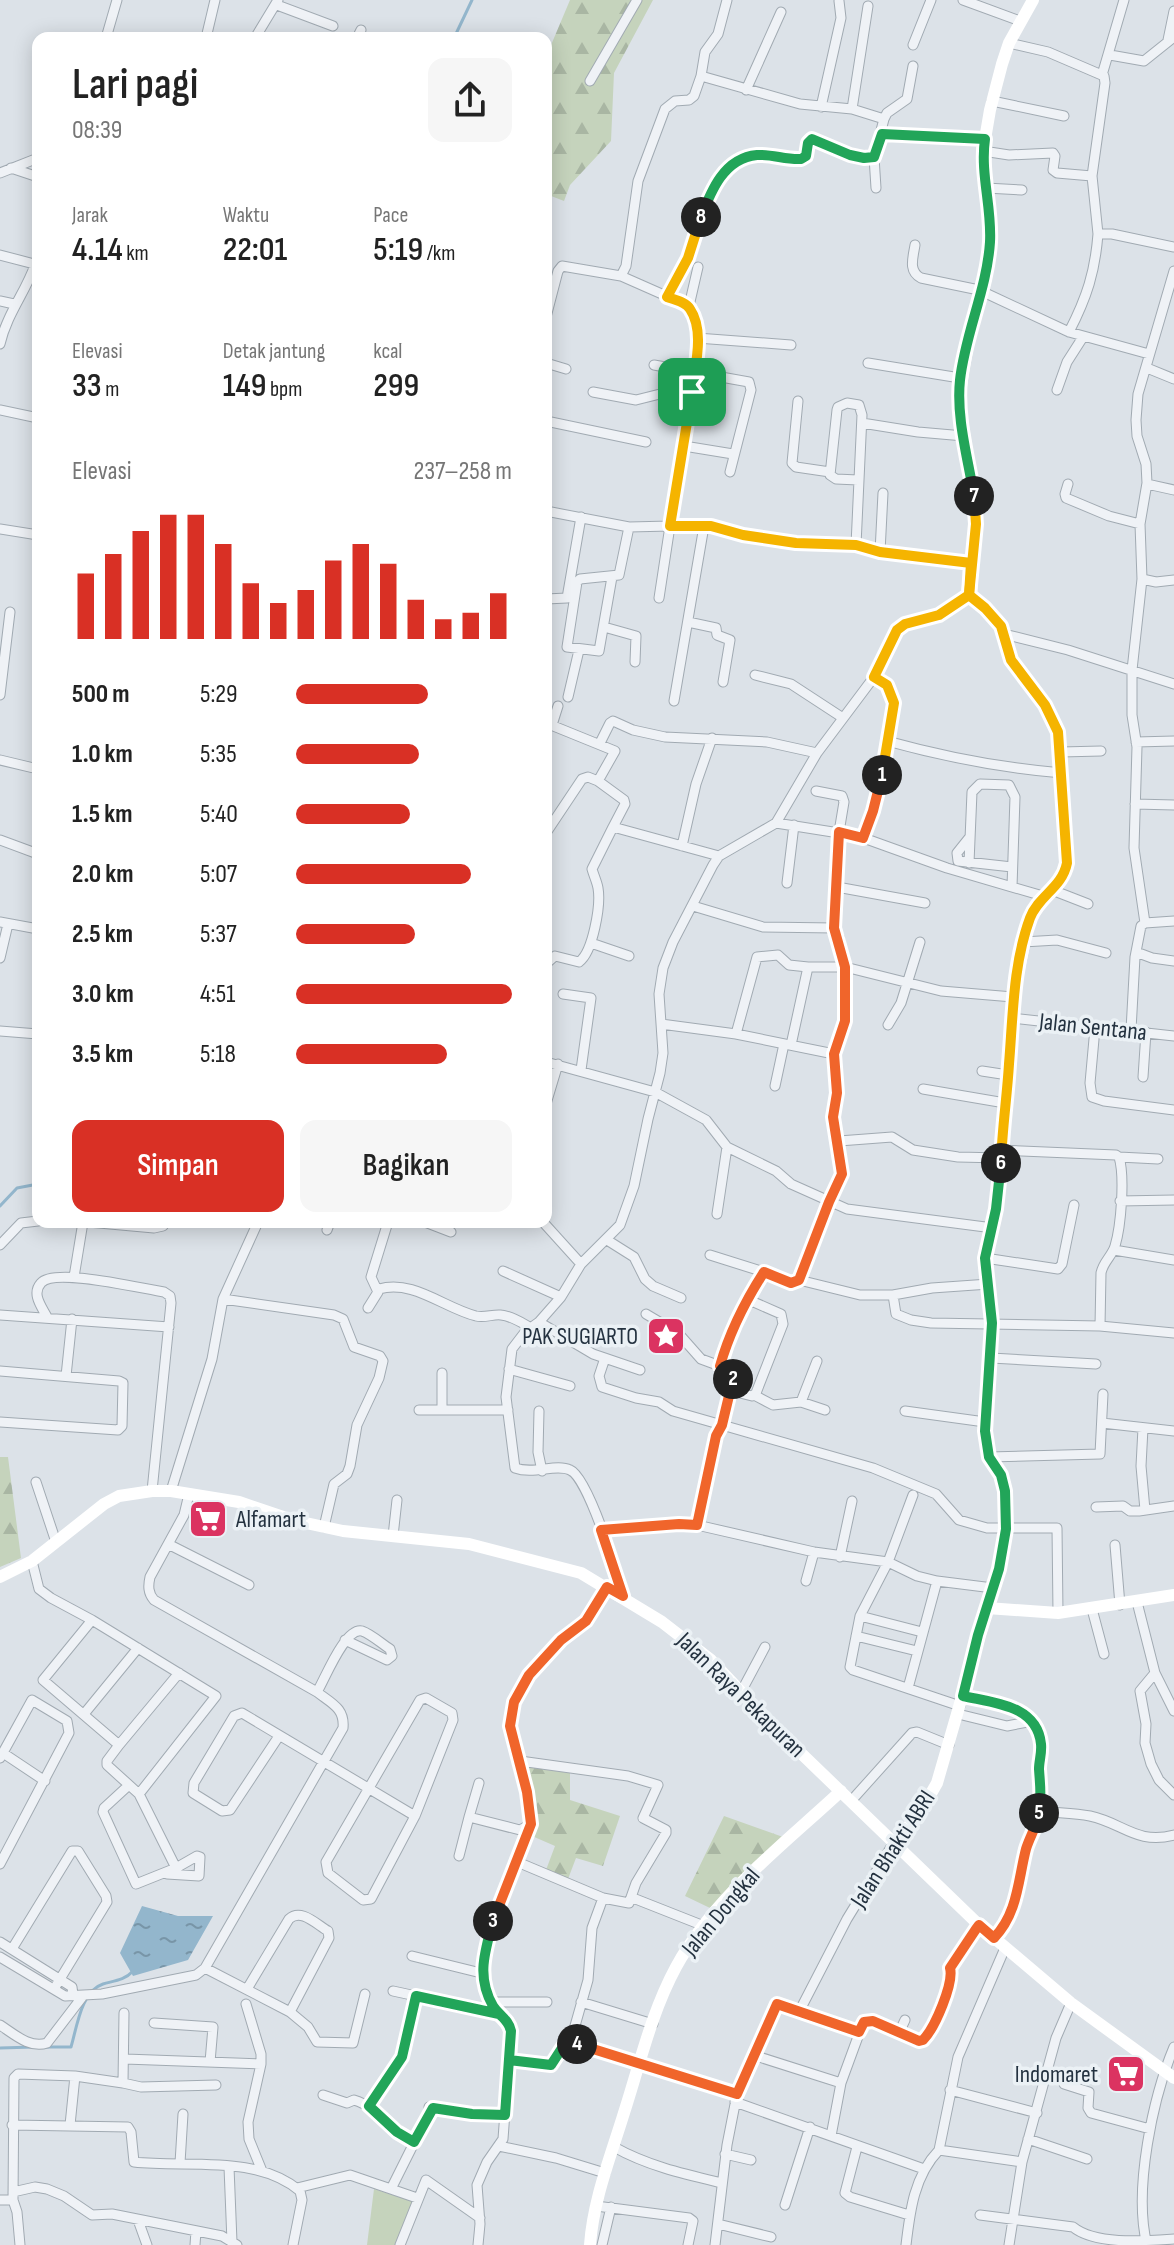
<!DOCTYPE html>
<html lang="id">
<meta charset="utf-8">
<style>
body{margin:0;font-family:"Sofia Sans Condensed",sans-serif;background:#f6f6f6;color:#222;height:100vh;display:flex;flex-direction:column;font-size:30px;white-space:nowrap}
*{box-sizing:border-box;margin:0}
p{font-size:26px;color:#767676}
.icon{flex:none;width:44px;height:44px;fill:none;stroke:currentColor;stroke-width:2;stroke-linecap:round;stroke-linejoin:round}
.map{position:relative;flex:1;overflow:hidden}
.drawer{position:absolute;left:32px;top:32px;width:520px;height:1196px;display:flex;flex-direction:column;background:#fff;border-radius:16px;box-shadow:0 4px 20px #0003}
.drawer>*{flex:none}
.pin{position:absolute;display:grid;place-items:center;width:68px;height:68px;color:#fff;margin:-34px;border-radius:16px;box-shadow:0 4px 12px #0006}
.km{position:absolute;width:40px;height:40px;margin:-20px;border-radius:50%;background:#222;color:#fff;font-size:22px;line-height:40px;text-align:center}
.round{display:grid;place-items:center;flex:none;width:84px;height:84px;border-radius:16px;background:#f6f6f6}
.headline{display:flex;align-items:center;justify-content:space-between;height:136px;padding:0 40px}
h1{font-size:44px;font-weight:600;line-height:60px}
.metrics{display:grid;grid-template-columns:repeat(3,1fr);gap:12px;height:136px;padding:8px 40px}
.metrics div{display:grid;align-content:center}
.metrics b{font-size:34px;font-weight:600}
.metrics small{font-size:22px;font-weight:400}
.metrics p{font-size:22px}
.chart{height:224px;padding:16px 40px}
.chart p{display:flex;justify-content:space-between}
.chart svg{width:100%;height:144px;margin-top:8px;stroke:#d93025;stroke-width:6}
.action{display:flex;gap:16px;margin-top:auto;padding:16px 40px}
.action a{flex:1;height:92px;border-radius:16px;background:#d93025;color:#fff;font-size:32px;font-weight:600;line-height:92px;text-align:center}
.action a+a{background:#f6f6f6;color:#222}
ul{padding:0 40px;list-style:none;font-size:26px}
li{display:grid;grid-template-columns:128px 96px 1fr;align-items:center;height:60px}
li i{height:20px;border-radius:10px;background:#d93025}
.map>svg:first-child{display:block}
</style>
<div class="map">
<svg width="1174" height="2245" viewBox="0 0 1174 2245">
<defs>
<pattern id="forest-firs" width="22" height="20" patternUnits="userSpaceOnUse" patternTransform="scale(2)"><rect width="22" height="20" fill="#c5d3bc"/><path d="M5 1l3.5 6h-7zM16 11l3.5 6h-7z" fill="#a9b6a3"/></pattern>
<pattern id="water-ripples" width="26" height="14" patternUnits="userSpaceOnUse" patternTransform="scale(2)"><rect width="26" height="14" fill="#93b6cc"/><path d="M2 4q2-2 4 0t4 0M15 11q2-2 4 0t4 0" fill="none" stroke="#7895a7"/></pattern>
</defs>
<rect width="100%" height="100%" fill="#dce2e8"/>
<path fill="#c5d3bc" d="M374 2189 419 2203 403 2245H367Z"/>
<path fill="url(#forest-firs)" d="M570 0H653L614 73 611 141 570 185 564 201 546 194V57Z
M0 1457H8L21 1558 0 1567Z
M527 1767 570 1773V1800L620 1816 603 1866 576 1858 568 1879 546 1870 555 1846 532 1836V1795Z
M724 1816 783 1837 710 1908 685 1896Z"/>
<path fill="url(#water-ripples)" d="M142 1906 178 1916H213L188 1960 133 1976 120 1953Z"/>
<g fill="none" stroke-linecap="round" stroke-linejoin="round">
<path stroke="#93b6cc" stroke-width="3" d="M454 38 472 0
M0 1206 17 1188 38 1184
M45 2047H71C77 2027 81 1991 103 1984 113 1981 125 1980 132 1972
M0 2048 34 2047"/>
<defs>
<path id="street" d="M727 0 718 34 705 52 701 76 694 96 689 100 675 101 665 109 638 181 626 266 621 276 689 306 698 326 695 372 670 526H711L743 535 796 543 856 545 880 552 971 563
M963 0 1020 21
M277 5 333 26
M106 38 117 0
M206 38 215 0
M255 38 278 0
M357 38 361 30
M1168 40 1174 11
M1009 43 1048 52 1104 76 1105 83 1092 176 1098 234H1112L1174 247
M913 45 931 0
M1110 55 1144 61 1174 37
M1102 75 1124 0
M590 81 637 0
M746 90 781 12
M992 101 1064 116
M821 107 841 18 839 1
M852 109 868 6
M884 119 887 113 907 99 913 66
M882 134 985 139
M983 151 1009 155 1053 153 1055 156 1053 170 1057 173 1092 176
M874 157 876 188
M11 168 38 177
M0 173 38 158
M986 188 1022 190
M915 245C913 258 908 271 921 278L979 290 1069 332 1149 354
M0 255 38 265
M667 297C673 283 681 271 688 258 704 223 708 160 758 155 772 154 786 160 801 159L806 156 808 143 812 139 856 156 874 157 884 119 852 109 800 104 701 76
M0 301 14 304
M689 306 698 267
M546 317 558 271 562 266 621 276
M1069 332C1087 297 1095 272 1098 234
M697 338 791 345
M0 344C7 314 25 293 35 265
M546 363 566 369
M868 363 960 378
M654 365 749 382 751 390 730 472
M1147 368 1174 379
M1057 390 1067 362 1083 337
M593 392 636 400 668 392H692
M798 401 792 463 796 467 830 472
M0 410 38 418
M546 421 646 442
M862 423 918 432 964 436
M684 446 733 454
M1068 484 1065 494 1066 498 1109 516 1140 524
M1147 484 1174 490
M546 511 629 527 670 526 659 598
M0 529 38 535
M856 545 862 415 859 405 847 403 838 407 837 410 830 475 836 479 858 480
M880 552 883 493
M612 577 599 651 567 647 577 582 580 579 619 575 629 527
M1142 579 1156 582 1174 580
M546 599 567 598 581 517
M688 622 716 628 717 635 730 640 723 682
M604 627 636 636 635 662
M1004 634 1068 650 1174 684
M755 675 791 684 843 718
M0 695 10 612
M568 697 579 650
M674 701 704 526
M546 723 615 751 598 781 624 800 625 804 613 827 719 856
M552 725 558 706
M887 741C945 757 1003 768 1062 773
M1136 742 1174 741
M600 743 610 723 613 721 633 730 665 737 767 742 817 753
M1061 752 1101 751
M0 760 38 769
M1135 804 1174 805
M776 823 817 753 874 677 897 630 905 624 939 615 969 595
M546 833 582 779 588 777 598 781
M863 838 878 791 894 710 892 694 887 685 874 677
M969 838 957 853 958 861 1012 867
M0 840 38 854
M682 846 696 784 712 738
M969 863 972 792 980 784 1009 785 1015 797 1012 887
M787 883 794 825
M837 887 925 903
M1052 890 1088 904
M693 906 763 927 834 928
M0 922 38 929
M1145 923 1174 921
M1023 942 1057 940 1106 953
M591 943 629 956
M1136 952 1152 958 1174 961
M0 958 8 924
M546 964 555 956 579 962C593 952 601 905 598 888 597 882 594 876 592 869L613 827
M563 994 591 998 581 1070
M1012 1018 1174 1036
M661 1024 736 1034 834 1054
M888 1025 901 1003 920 942
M1095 1028 1090 1083 1092 1097 1104 1101 1174 1110
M1131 1030 1135 957 1141 926 1145 923 1134 848 1137 747 1132 715V670L1142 579 1140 524 1147 483 1146 464 1137 436 1136 420 1138 394 1174 271
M0 1031 38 1034
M736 1034 757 957 778 955 789 965 808 967
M791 1045 808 967H845L941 991 1013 997
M546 1062 655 1092 706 1120 727 1147 776 1171 791 1184 847 1209 993 1228
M982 1071 1008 1075
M1143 1077 1146 1032
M775 1086 784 1044
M923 1089 1005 1103
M546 1104 558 1064
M839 1141 892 1137 913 1150 958 1157 1001 1158
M1000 1150 1116 1155 1119 1157C1125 1177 1121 1226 1115 1246 1112 1256 1103 1262 1101 1273L1100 1326
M1119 1157 1158 1159
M1120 1201 1174 1200
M717 1214 727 1147
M88 1222 154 1228 163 1226 166 1222
M425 1222 451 1232
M543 1222 581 1264
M327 1230 330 1222
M607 1240 634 1257 645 1279 653 1286 681 1298
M0 1245 21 1223 38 1221
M1114 1250 1174 1260
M710 1255 764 1272
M985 1258 1058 1269 1062 1264 1074 1205
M503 1271 561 1297
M74 1277 83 1222
M799 1280 842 1174 833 1117 837 1093 834 1054 845 1021V967L839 937 834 928 839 832 844 802 842 796 816 791
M989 1284 932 1288 893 1295H860L799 1280 791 1283 764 1272 725 1348 720 1366 733 1375 734 1381 722 1425 873 1468 936 1494 959 1520 987 1528H1057L1058 1613
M379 1289C413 1279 444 1308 476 1316 485 1318 493 1314 501 1315 512 1316 522 1323 531 1328
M893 1295 896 1314 911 1320 931 1323 1100 1326 1174 1333
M223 1299 334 1315 343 1319 354 1347 380 1356 383 1361 379 1378 357 1425 350 1466 347 1474 334 1484 324 1527
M368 1308 378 1292 371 1277 388 1222
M646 1314 678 1333 701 1359 720 1366
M0 1315 169 1327
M47 1317C42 1307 31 1294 41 1283 54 1267 143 1289 164 1292L170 1296 171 1303 152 1491
M539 1322 593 1354 640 1370
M605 1358 599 1376 602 1387 636 1398 659 1402 673 1411 722 1425 716 1436 697 1525
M991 1358 1096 1364
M509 1369 570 1386
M0 1371 119 1381 123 1383 122 1426 118 1430 0 1422
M66 1376 72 1319
M732 1391 752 1396 756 1393 783 1324 781 1314 749 1300
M754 1395 773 1405 801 1402 825 1410
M801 1402 817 1361
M419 1410H508
M442 1410V1373
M539 1411 538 1452 542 1471
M905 1411 985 1422
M1102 1423 1174 1431
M1143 1428 1141 1466 1145 1510
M989 1457 1100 1454 1103 1394
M36 1482 56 1542
M171 1491 212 1359 223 1299 258 1222
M913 1495 888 1562 860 1616 850 1667 853 1670 960 1706
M1096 1507 1123 1506 1130 1511H1139L1174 1506
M601 1530 679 1524 697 1525 814 1552 888 1562 917 1576 937 1581 993 1588
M393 1536 397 1500
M168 1544 249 1585
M1115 1545 1120 1605
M840 1557 852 1501
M32 1561 39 1589 51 1598 92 1620 216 1696 139 1794 107 1765V1761L119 1745 43 1680 92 1620
M806 1581 814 1552
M623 1596C618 1575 588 1477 570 1470 556 1463 534 1475 515 1468L506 1397 512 1349 525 1332 539 1322 561 1297 581 1264 620 1225 634 1186 648 1119 660 1073 663 1053 659 994 663 968 673 942 713 865 719 856 776 823 858 836 947 868 1043 896
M1137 1602 1155 1673 1140 1691 1146 1724 1145 1743 1151 1764 1159 1780 1174 1795
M1092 1609 1104 1654
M860 1616 922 1632
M856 1636 917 1651
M1155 1673 1174 1711
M908 1688 937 1581
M317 1692C325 1679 345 1627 362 1631 371 1634 382 1644 390 1649L392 1656 387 1660 345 1640
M741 1692 765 1647
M963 1696C984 1701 1019 1703 1033 1720 1044 1734 1043 1806 1037 1824 1035 1832 1030 1838 1027 1846 1016 1880 1022 1908 994 1938
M426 1698 452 1713 453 1720 415 1816 371 1899 363 1900 328 1873 326 1862 420 1700Z
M84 1714 138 1648
M958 1714 1007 1726 1033 1721
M279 1736 230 1810 222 1811 193 1793 194 1783 234 1716 242 1713 415 1816
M119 1745 179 1673
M3 1753 45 1781
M0 1758 32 1700 67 1721 69 1733 0 1864
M520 1761 628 1776 658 1785 643 1818 666 1830V1833L636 1883 629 1903 603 1898 592 1928 588 1980 571 2040 737 2094 727 2145 715 2245
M479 1783 469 1817 520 1830 531 1824
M129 1785 104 1808 103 1812 136 1884 176 1868 139 1794
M851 1801 912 1733 917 1732 949 1745
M1040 1811C1056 1813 1074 1813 1090 1816 1123 1823 1137 1845 1174 1835
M459 1856 469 1817
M515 1861 603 1898
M167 1874 199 1876 200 1857 197 1856 176 1868
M633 1898 704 1926
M0 1942 72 1987 73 1995
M12 1949 72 1851H78L106 1896 107 1902 54 1989
M412 1956 481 1973
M0 1957 65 1996 102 1994 196 1975 205 1968 343 1728C345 1708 331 1703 317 1692L154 1600C148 1593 148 1586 150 1577L184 1515 189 1494
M205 1968 290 2012 308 2027 317 2042 353 2043 365 1994
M247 1989 289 1919C301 1908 316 1924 328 1931L329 1938 290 2012
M393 1991 499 2014
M491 2002H547
M581 2002 653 2024
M246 2004 261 2054V2064L248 2122 249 2139 262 2171
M800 2010 859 2032
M154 2023 213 2027 210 2062
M0 2025C14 2034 30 2049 47 2043L83 1996
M899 2033 905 2020
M753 2055 841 2083
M125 2059 261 2064
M509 2060 551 2065 566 2042 571 2040
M123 2083 141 2087 216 2085
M1064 2084 1089 2092 1088 2108 1091 2113 1150 2129
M950 2090 1037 2113
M737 2094 776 2004 800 2010 847 1919 893 1844
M323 2095 347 2103 354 2100C377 2107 393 2129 414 2142
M735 2102 924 2169
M369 2106 402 2057 416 1996
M429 2107 472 2114 505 2115
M12 2125 128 2127 131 2132 134 2162C187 2168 256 2154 300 2191L302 2200 293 2245
M70 2125 75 2076
M831 2136 841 2083 863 2023 873 2021 919 2041 926 2038 952 1978 950 1968 979 1925
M1028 2139 1087 2159
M499 2146 556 2158 605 2173
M614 2147C648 2166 684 2174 722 2183
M857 2147 845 2193 850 2197 909 2215
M939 2150 1022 2162
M725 2154 751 2160
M180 2163 183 2114
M229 2167 232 2242
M297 2188 350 2175 417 2198
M391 2189 413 2145V2139L433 2108
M13 2192 35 2187 47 2189 64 2196 92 2215 112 2214 222 2236 237 2245
M0 2200H13
M785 2205 810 2127
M596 2206 689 2218 693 2221 688 2245
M980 2215 1073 2227C1095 2245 1144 2241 1174 2239
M138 2220 147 2245
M718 2224 771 2237
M20 2245 17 2212 13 2200 14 2078 18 2074 75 2076 123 2083 124 2013
M195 2245 196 2231
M400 2245 426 2180 480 2218
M478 2245 480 2224 477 2185 487 2162 503 2139 511 2031 509 2023 499 2014 491 2002 481 1973 498 1903 531 1824 527 1792 513 1741 511 1712 514 1702 529 1675 561 1640 586 1621 607 1587
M602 2245 611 2207
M906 2245C910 2211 914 2176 939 2150L958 2057 1005 1948
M1009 2245 1022 2162 1056 2038 1071 2003
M1147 2245C1133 2190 1153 2097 1174 2047"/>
</defs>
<use href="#street" stroke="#a1aab2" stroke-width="11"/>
<use href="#street" stroke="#eff2f6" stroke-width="9"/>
<path stroke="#fff" stroke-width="12" d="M0 1577 32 1561 104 1504 119 1496 152 1491H171L239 1502 292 1520 343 1531 469 1544 581 1573 662 1622 711 1660 778 1731 979 1925 1071 2003 1174 2078
M987 1608 1058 1613 1174 1595
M893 1844 920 1813 937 1783 999 1569 1006 1529 1005 1491 1001 1475 989 1457 985 1431 992 1323 985 1258 996 1209 1013 997 1030 917 1043 896 1061 881 1067 863 1058 732 1045 705 1011 660 1001 626 994 617 969 595 976 515 959 398 970 332 989 255 991 227 983 170V151L990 110 1002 64 1009 43 1033 0
M590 2245C593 2201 610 2158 623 2116 639 2067 651 2013 676 1967 715 1896 783 1845 841 1791"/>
</g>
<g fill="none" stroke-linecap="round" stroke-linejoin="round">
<defs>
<path id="split-1" d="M692 392 670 526H711L743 535 796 543 856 545 880 552 971 563 969 595 939 615 905 624 897 630 874 677 887 685 894 703 882 775"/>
<path id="split-2" d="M733 1379V1375L720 1366C729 1334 746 1300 764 1272L791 1283 799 1280 829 1202 842 1174 833 1117 837 1093 834 1054 845 1021V967L834 928 839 832 863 838 873 811 882 775"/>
<path id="split-3" d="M493 1921 531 1824 527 1792 510 1726 514 1702 529 1675 561 1640 586 1621 607 1587 623 1596 601 1530 679 1524 697 1525 716 1436 722 1425 733 1379"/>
<path id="split-4" d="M493 1921C485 1952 476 1976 493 2006 499 2015 509 2020 511 2031L505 2115 472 2114 433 2108 414 2142 397 2132 369 2106 402 2057 416 1996 499 2014C505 2019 509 2023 511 2031L509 2060 551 2065 566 2042 571 2040 577 2044"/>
<path id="split-5" d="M577 2044 737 2094 777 2004 859 2032 864 2022 873 2021 919 2041 923 2040C935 2028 954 1983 950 1968L976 1929 979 1925 994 1938C1018 1913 1018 1880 1026 1849 1030 1836 1037 1826 1039 1813"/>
<path id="split-6" d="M1001 1163 996 1209 985 1258 992 1323 985 1431 989 1457 1001 1475 1005 1491 1006 1529 999 1569 978 1635 963 1696C994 1703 1037 1705 1041 1744 1042 1753 1039 1761 1039 1769 1040 1785 1042 1797 1039 1813"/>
<path id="split-7" d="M974 496 976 524 969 595 985 608 1001 626 1011 660 1045 705 1058 732 1067 863C1062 888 1039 895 1030 918 1013 964 1013 1016 1009 1064 1007 1097 1002 1130 1001 1163"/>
<path id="split-8" d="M701 217C711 191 724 158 757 155 772 154 786 160 801 159L806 156 808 143 812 139 850 155 864 158 874 157 882 134 985 139C980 174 992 207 990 242 987 289 965 334 960 380 956 418 968 458 974 496"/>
<path id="split-9" d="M692 392C695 366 705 331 690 309 686 302 675 300 667 297L688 258 701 217"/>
</defs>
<use href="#split-1" stroke="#fff" stroke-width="16"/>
<use href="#split-2" stroke="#fff" stroke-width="16"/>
<use href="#split-3" stroke="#fff" stroke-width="16"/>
<use href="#split-4" stroke="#fff" stroke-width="16"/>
<use href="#split-5" stroke="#fff" stroke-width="16"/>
<use href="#split-6" stroke="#fff" stroke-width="16"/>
<use href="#split-7" stroke="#fff" stroke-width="16"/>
<use href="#split-8" stroke="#fff" stroke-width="16"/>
<use href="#split-9" stroke="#fff" stroke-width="16"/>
<use href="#split-1" stroke="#f5b400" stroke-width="10"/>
<use href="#split-2" stroke="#f0652b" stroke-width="10"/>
<use href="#split-3" stroke="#f0652b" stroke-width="10"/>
<use href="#split-4" stroke="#22a559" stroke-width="10"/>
<use href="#split-5" stroke="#f0652b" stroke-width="10"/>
<use href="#split-6" stroke="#22a559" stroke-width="10"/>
<use href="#split-7" stroke="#f5b400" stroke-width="10"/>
<use href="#split-8" stroke="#22a559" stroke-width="10"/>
<use href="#split-9" stroke="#f5b400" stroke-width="10"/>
</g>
<defs>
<symbol id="sight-square" viewBox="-11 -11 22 22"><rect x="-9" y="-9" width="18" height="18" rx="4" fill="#db3361" stroke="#ebf1f5"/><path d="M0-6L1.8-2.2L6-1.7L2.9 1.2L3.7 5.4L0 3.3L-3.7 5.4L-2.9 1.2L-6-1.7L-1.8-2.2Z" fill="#fff"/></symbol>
<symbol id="supermarket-square" viewBox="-11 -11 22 22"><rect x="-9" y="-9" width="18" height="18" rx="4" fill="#db3361" stroke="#ebf1f5"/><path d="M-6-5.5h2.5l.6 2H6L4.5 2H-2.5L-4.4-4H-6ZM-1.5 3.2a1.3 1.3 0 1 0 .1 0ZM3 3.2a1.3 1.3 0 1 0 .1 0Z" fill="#fff"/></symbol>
</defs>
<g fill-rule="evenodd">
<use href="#sight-square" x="644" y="1314" width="44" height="44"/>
<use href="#supermarket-square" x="186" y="1497" width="44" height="44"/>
<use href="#supermarket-square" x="1104" y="2052" width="44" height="44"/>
</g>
<g text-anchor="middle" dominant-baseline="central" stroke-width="7" stroke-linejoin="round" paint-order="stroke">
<g font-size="24" fill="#243240" stroke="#ebf1f5">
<text transform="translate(1093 1027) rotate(6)">Jalan Sentana</text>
<text transform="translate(741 1695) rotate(44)">Jalan Raya Pekapuran</text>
<text transform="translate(893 1849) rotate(-57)">Jalan Bhakti ABRI</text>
<text transform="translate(721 1912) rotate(-50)">Jalan Dongkal</text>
</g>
<g font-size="24" fill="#243240" stroke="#ebf1f5" text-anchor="end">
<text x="638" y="1336">PAK SUGIARTO</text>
<text x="236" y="1519" text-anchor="start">Alfamart</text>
<text x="1098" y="2074">Indomaret</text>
</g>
</g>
</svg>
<div class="pin" style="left:692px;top:392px;background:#1e9e55"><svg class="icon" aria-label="arrive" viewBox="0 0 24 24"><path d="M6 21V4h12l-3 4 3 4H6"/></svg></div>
<b class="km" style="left:882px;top:775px">1</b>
<b class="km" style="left:733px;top:1379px">2</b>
<b class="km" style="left:493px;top:1921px">3</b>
<b class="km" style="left:577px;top:2044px">4</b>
<b class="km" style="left:1039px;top:1813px">5</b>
<b class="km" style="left:1001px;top:1163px">6</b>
<b class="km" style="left:974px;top:496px">7</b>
<b class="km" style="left:701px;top:217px">8</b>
<section class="drawer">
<div class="headline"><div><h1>Lari pagi</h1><p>08:39</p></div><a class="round"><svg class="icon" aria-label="share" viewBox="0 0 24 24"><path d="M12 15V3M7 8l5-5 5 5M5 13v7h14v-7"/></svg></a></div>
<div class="metrics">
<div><p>Jarak</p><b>4.14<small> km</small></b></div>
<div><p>Waktu</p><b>22:01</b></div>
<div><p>Pace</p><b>5:19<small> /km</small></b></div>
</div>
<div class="metrics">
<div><p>Elevasi</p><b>33<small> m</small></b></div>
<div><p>Detak jantung</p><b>149<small> bpm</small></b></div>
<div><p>kcal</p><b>299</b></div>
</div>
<div class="chart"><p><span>Elevasi</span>237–258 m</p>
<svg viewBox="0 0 160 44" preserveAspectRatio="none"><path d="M5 44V24M15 44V18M25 44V11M35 44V6M45 44V6M55 44V15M65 44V27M75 44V33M85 44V29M95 44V20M105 44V15M115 44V21M125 44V32M135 44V38M145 44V36M155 44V30"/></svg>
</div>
<ul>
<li><b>500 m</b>5:29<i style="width:61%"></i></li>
<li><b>1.0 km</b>5:35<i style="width:57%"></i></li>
<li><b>1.5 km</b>5:40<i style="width:53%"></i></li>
<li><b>2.0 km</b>5:07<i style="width:81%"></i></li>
<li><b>2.5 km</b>5:37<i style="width:55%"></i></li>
<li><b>3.0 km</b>4:51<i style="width:100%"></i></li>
<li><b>3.5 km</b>5:18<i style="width:70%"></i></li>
</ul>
<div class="action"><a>Simpan</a><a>Bagikan</a></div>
</section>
</div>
